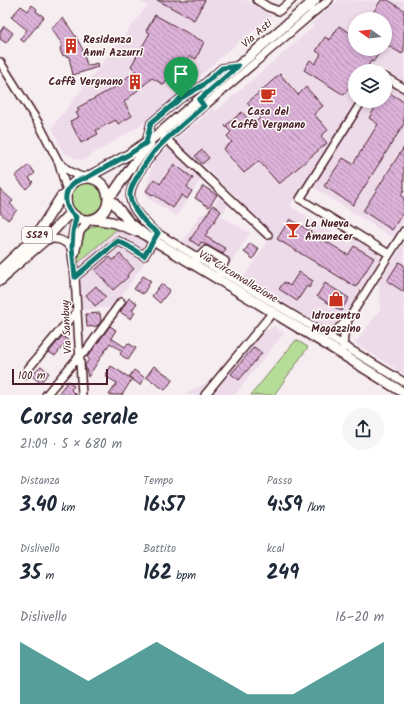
<!DOCTYPE html>
<html lang="it">
<meta charset="utf-8">
<style>
body{margin:0;font-family:Kalam,sans-serif;background:#f6f6f7;color:#1f2937;height:100vh;display:flex;flex-direction:column;font-size:15px;white-space:nowrap}
*{box-sizing:border-box;margin:0}
p{font-size:13px;color:#747a83}
.icon{flex:none;width:22px;height:22px;fill:none;stroke:currentColor;stroke-width:2;stroke-linecap:round;stroke-linejoin:round}
.map{position:relative;height:395px;overflow:hidden}
.details{display:flex;flex-direction:column;background:#fff;flex:1}
.details>*{flex:none}
.needle{width:26px;rotate:284deg}
.controls{position:absolute;left:348px;top:12px;display:grid;gap:8px}
.controls a{display:grid;place-items:center;width:44px;height:44px;border-radius:50%;background:#fff;box-shadow:0 2px 6px #0003;font-size:20px}
.scale{position:absolute;left:12px;bottom:10px;width:96px;box-sizing:border-box;padding-left:4px;border:2px solid #4a1f2b;border-top:0;font-size:11px;line-height:14px;white-space:nowrap;color:#4a1f2b;-webkit-text-stroke:3px #fdfcf7;paint-order:stroke}
.pin{position:absolute;display:grid;place-items:center;width:34px;height:34px;color:#fff;margin:-41px -17px;border-radius:50% 50% 50% 0;rotate:-45deg;box-shadow:0 0 4px #0007}
.pin .icon{rotate:45deg}
.round{display:grid;place-items:center;flex:none;width:42px;height:42px;border-radius:21px;background:#f6f6f7}
.headline{display:flex;align-items:center;justify-content:space-between;height:68px;padding:0 20px}
h1{font-size:22px;font-weight:600;line-height:30px}
.figures{display:grid;grid-template-columns:repeat(3,1fr);gap:6px;height:68px;padding:4px 20px}
.figures div{display:grid;align-content:center}
.figures b{font-size:20px;font-weight:600}
.figures small{font-size:11px;font-weight:400}
.figures p{font-size:11px}
.chart{height:112px;padding:8px 20px}
.chart p{display:flex;justify-content:space-between}
.chart svg{width:100%;height:72px;margin-top:4px;fill:#0f766e;opacity:.7}
.map>svg:first-child{display:block}
</style>
<div class="map">
<svg width="404" height="395" viewBox="0 0 404 395">
<defs>
<pattern id="building-back-hatch" width="6" height="6" patternUnits="userSpaceOnUse"><rect width="6" height="6" fill="#dcb2d9"/><path d="M-1 5l2 2M0 0l6 6M5-1l2 2" fill="none" stroke="#b490b0"/></pattern>
</defs>
<rect width="100%" height="100%" fill="#f6edf1"/>
<filter id="ink" filterUnits="userSpaceOnUse"><feTurbulence type="fractalNoise" baseFrequency=".025" numOctaves="2"/><feDisplacementMap in="SourceGraphic" scale="8" xChannelSelector="R" yChannelSelector="G"/><feConvolveMatrix kernelMatrix="1 2 1 2 8 2 1 2 1" color-interpolation-filters="sRGB"/></filter>
<g filter="url(#ink)">
<path fill="#eedbea" fill-rule="evenodd" d="M139 0H246L272 16 228 51 152 118 82 161 63 153 52 127 147 6Z
M338 0 404 1V82L379 66 375 71H355V101H356L290 206 349 243 352 238 379 254V260L342 319 336 324 329 326 321 325 243 278 272 234 195 156 193 158 174 141 213 108 216 111 314 26 311 24ZM355 19H385V49H355Z
M385 81 404 93V221L395 234 390 236 313 187 368 101H385Z
M168 148 202 178 177 216 148 199 145 192 154 160Z
M222 193 231 201 221 216 250 233 226 270 182 243 200 215 209 212Z
M117 229 138 237 155 247 114 307 82 310 78 263Z
M404 243V374L355 343 380 310 379 282Z
M274 326 284 333 235 395H183L212 380 257 328 260 331 267 330Z"/>
<path fill="#b6dd98" stroke="#807e62" d="M69 198a17 17 0 1 1 34 0a17 17 0 1 1-34 0Z
M101 225 117 229 78 263C79 244 79 227 101 225Z
M296 340 308 347 274 395H251Z"/>
<path fill="url(#building-back-hatch)" stroke="#4a1f2b" d="M157 0H205L194 20Z
M381 0H388L404 10V51L402 54 385 44V19H369Z
M32 5 37 9 36 11 44 17 24 42 20 39 27 30 11 17 21 6 28 11Z
M155 15 204 42 196 59 190 56 180 72 173 69 164 85 152 78 124 102 132 116 118 124 116 120 96 130 98 134 81 143 70 121 79 117 76 113 79 111 77 108 117 86 136 70 131 66 150 33 146 31Z
M63 18 76 37 83 50 87 66 97 63 98 67 73 75 69 57 62 55 60 49 62 44 51 28Z
M4 26 13 33 6 43 0 39V32Z
M339 26 355 36V49H376L380 52 373 62 371 61 365 71H355V89L350 86 344 95 304 70 310 60 315 64 321 54 316 51 325 37 330 40Z
M280 74 298 95 306 87 323 106 314 114 328 130 321 136 327 143 279 184 259 161 244 173 223 149 232 142 227 136 231 132 225 126 242 112 253 125 260 118 247 103Z
M385 90 404 102V124L353 205 324 186 343 158 353 164 378 124 369 118 379 101H385Z
M404 147V190L401 195 404 197V211L392 230 363 211Z
M202 150 209 158 202 164 195 156Z
M174 164 193 178 187 187 192 191 187 199 182 195 173 208 153 194 152 195 146 191 154 179 160 184Z
M29 165 35 173 29 178 33 182 26 189 15 176Z
M203 186 217 195 209 207 195 198Z
M0 189 13 201 10 204 17 210 8 220 0 213Z
M213 205 221 211 205 236 226 249 223 254 201 242 199 246 190 240Z
M290 219 348 255 354 246 374 258 356 287 277 239Z
M250 243 259 249 253 259 244 252Z
M120 254 134 269 127 275 128 277 113 290 95 270 110 257 113 260Z
M399 262 404 265V292L387 281Z
M299 272 313 281 309 288 307 286 297 301 279 289 284 282 290 286Z
M143 276 151 281 143 294 134 289Z
M325 283 349 298 341 311 317 296Z
M161 284 170 290 160 303 152 296Z
M96 286 106 297 95 306 86 295Z
M129 298 137 303 132 310 135 312 131 319 120 312Z
M100 313 101 322 97 326 87 327 86 314Z
M110 326 116 330 111 338 125 347 128 343 136 348 128 360 120 354 122 351 110 343 88 377 85 365 89 359 87 357Z
M62 336 68 340 55 356 49 352Z
M254 347 262 353 239 380 231 374Z
M41 366 49 373 40 383 31 375Z
M111 366 132 379 122 395H109L117 383 105 376Z
M154 366 173 379 165 390 146 377Z
M134 370 145 378 140 385 129 377Z
M68 381 74 386 71 390 76 395H57Z"/>
<g fill="none" stroke-linecap="round" stroke-linejoin="round">
<defs>
<path id="minor" d="M257 0 268 7 279 11 292 0
M308 6 314 12 166 139C154 152 125 183 131 202 135 213 146 223 154 231L404 382
M314 12 329 0
M0 62 39 124 59 163 67 192
M385 77 404 88
M362 101 300 199 389 254
M163 136 268 235
M146 143 151 123 181 98 203 85 222 68 238 66
M60 163C68 171 74 175 86 178
M76 217 73 232 71 247 75 277 82 395
M44 241C55 237 62 239 71 247
M75 254 80 232 89 220
M195 261 206 250 225 261 219 274
M75 277 118 241 128 246 144 256 156 237
M326 336 334 332 348 320
M343 348 344 335 348 320 404 231
M25 375 28 369 68 321 77 312
M46 395 80 355 86 351 121 302
M205 395 273 312"/>
<path id="major" d="M86 178 128 155 160 133 315 0
M66 199a21 21 0 1 1 42 0a21 21 0 1 1-42 0Z
M108 197 114 192 132 166 150 144
M108 199 113 202 129 222 145 235 332 348 404 393
M93 219 112 222 136 231
M0 270 36 236 61 197 66 195
M1 278 44 241 66 217 72 214"/>
<path id="highway" d="M0 280 7 274"/>
</defs>
<use href="#minor" stroke="#4a1f2b" stroke-width="10"/>
<use href="#major" stroke="#4a1f2b" stroke-width="12"/>
<use href="#highway" stroke="#4a1f2b" stroke-width="13"/>
<use href="#minor" stroke="#fdfcf7" stroke-width="7"/>
<use href="#major" stroke="#fdfcf7" stroke-width="9"/>
<use href="#highway" stroke="#fdfcf7" stroke-width="10"/>
</g>
</g>
<g fill="none" stroke-linecap="round" stroke-linejoin="round" filter="url(#ink)">
<defs>
<path id="route" d="M238 66 199 100 204 106C187 121 169 135 154 152 149 158 144 166 140 172 136 179 130 186 130 195 130 207 148 227 158 233L144 256 128 246 118 241 75 277 72 247 73 232 76 217C59 204 64 182 86 178L128 155 146 143 151 123 181 98 203 85 222 68Z"/>
</defs>
<use href="#route" stroke="#fff" stroke-width="8"/>
<use href="#route" stroke="#0f766e" stroke-width="5"/>
</g>
<defs>
<symbol id="building-bare" viewBox="-9 -9 18 18"><path d="M-4-6H4V6H1V3H-1V6H-4ZM-2.5-4.3h1.7v1.8h-1.7ZM.8-4.3h1.7v1.8H.8ZM-2.5-1h1.7V.8h-1.7ZM.8-1h1.7V.8H.8Z" fill="#c8321e" stroke="#fdfcf7" stroke-width="2.5" paint-order="stroke"/></symbol>
<symbol id="cafe-bare" viewBox="-9 -9 18 18"><path d="M-5.5-4.5H6V0H3Q3 3.5 0 3.5H-2.5Q-5.5 3.5-5.5 0ZM3-3.2v2h1.7v-2ZM-6 4.5H4V6H-6Z" fill="#c8321e" stroke="#fdfcf7" stroke-width="2.5" paint-order="stroke"/></symbol>
<symbol id="bar-bare" viewBox="-9 -9 18 18"><path d="M-6-5H6L.8 .8V4.5H3.5V6h-7V4.5H-.8V.8Z" fill="#c8321e" stroke="#fdfcf7" stroke-width="2.5" paint-order="stroke"/></symbol>
<symbol id="shop-bare" viewBox="-9 -9 18 18"><path d="M-5-2.5h2.3a2.7 3.5 0 0 1 5.4 0H5L5.5 6h-11ZM-1.5-2.5h3a1.5 2.3 0 0 0-3 0Z" fill="#c8321e" stroke="#fdfcf7" stroke-width="2.5" paint-order="stroke"/></symbol>
</defs>
<g fill-rule="evenodd">
<use href="#building-bare" x="60" y="35" width="22" height="22"/>
<use href="#building-bare" x="124" y="71" width="22" height="22"/>
<use href="#cafe-bare" x="257" y="84" width="22" height="22"/>
<use href="#bar-bare" x="282" y="219" width="22" height="22"/>
<use href="#shop-bare" x="325" y="288" width="22" height="22"/>
</g>
<g text-anchor="middle" dominant-baseline="central" stroke-width="3" stroke-linejoin="round" paint-order="stroke">
<rect fill="#fdfcf7" stroke="#806168" stroke-width="1" x="22" y="227" width="30" height="16" rx="3"/>
<g font-size="10" font-weight="bold" fill="#4a1f2b">
<text x="37" y="235">SS29</text>
</g>
<g font-size="11" fill="#4a1f2b" stroke="#fdfcf7">
<text transform="translate(257 34) rotate(-41)">Via Asti</text>
<text transform="translate(238 277) rotate(31)">Via Circonvallazione</text>
<text transform="translate(67 327) rotate(-93)">Via Sambuy</text>
</g>
<g font-size="11" font-weight="bold" fill="#4a1f2b" stroke="#fdfcf7" text-anchor="start">
<text x="83" y="40">Residenza<tspan x="83" dy="13">Anni Azzurri</tspan></text>
<text x="123" y="82" text-anchor="end">Caffè Vergnano</text>
<text x="268" y="112" text-anchor="middle">Casa del<tspan x="268" dy="13">Caffè Vergnano</tspan></text>
<text x="305" y="224">La Nueva<tspan x="305" dy="13">Amanecer</tspan></text>
<text x="336" y="316" text-anchor="middle">Idrocentro<tspan x="336" dy="13">Magazzino</tspan></text>
</g>
</g>
</svg>
<div class="controls">
<a><svg class="needle" viewBox="-14 -14 28 28"><path d="M0-13l5 13h-10z" fill="#e53935"/><path d="M0 13l5-13h-10z" fill="#747a83"/></svg></a>
<a><svg class="icon" aria-label="layers" viewBox="0 0 24 24"><path d="M12 4l9 5-9 5-9-5zM3 14l9 5 9-5"/></svg></a>
</div>
<div class="scale">100 m</div>
<div class="pin" style="left:181px;top:98px;background:#1e9e55"><svg class="icon" aria-label="arrive" viewBox="0 0 24 24"><path d="M6 21V4h12l-3 4 3 4H6"/></svg></div>
</div>
<section class="details">
<div class="headline"><div><h1>Corsa serale</h1><p>21:09 · 5 × 680 m</p></div><a class="round"><svg class="icon" aria-label="share" viewBox="0 0 24 24"><path d="M12 15V3M7 8l5-5 5 5M5 13v7h14v-7"/></svg></a></div>
<div class="figures">
<div><p>Distanza</p><b>3.40<small> km</small></b></div>
<div><p>Tempo</p><b>16:57</b></div>
<div><p>Passo</p><b>4:59<small> /km</small></b></div>
</div>
<div class="figures">
<div><p>Dislivello</p><b>35<small> m</small></b></div>
<div><p>Battito</p><b>162<small> bpm</small></b></div>
<div><p>kcal</p><b>249</b></div>
</div>
<div class="chart"><p><span>Dislivello</span>16–20 m</p>
<svg viewBox="0 0 160 44" preserveAspectRatio="none"><path d="M0 44V6L10 14L20 22L30 30L40 22L50 14L60 6L70 14L80 22L90 30L100 38L110 38L120 38L130 30L140 22L150 14L160 6V44z"/></svg>
</div>
</section>
